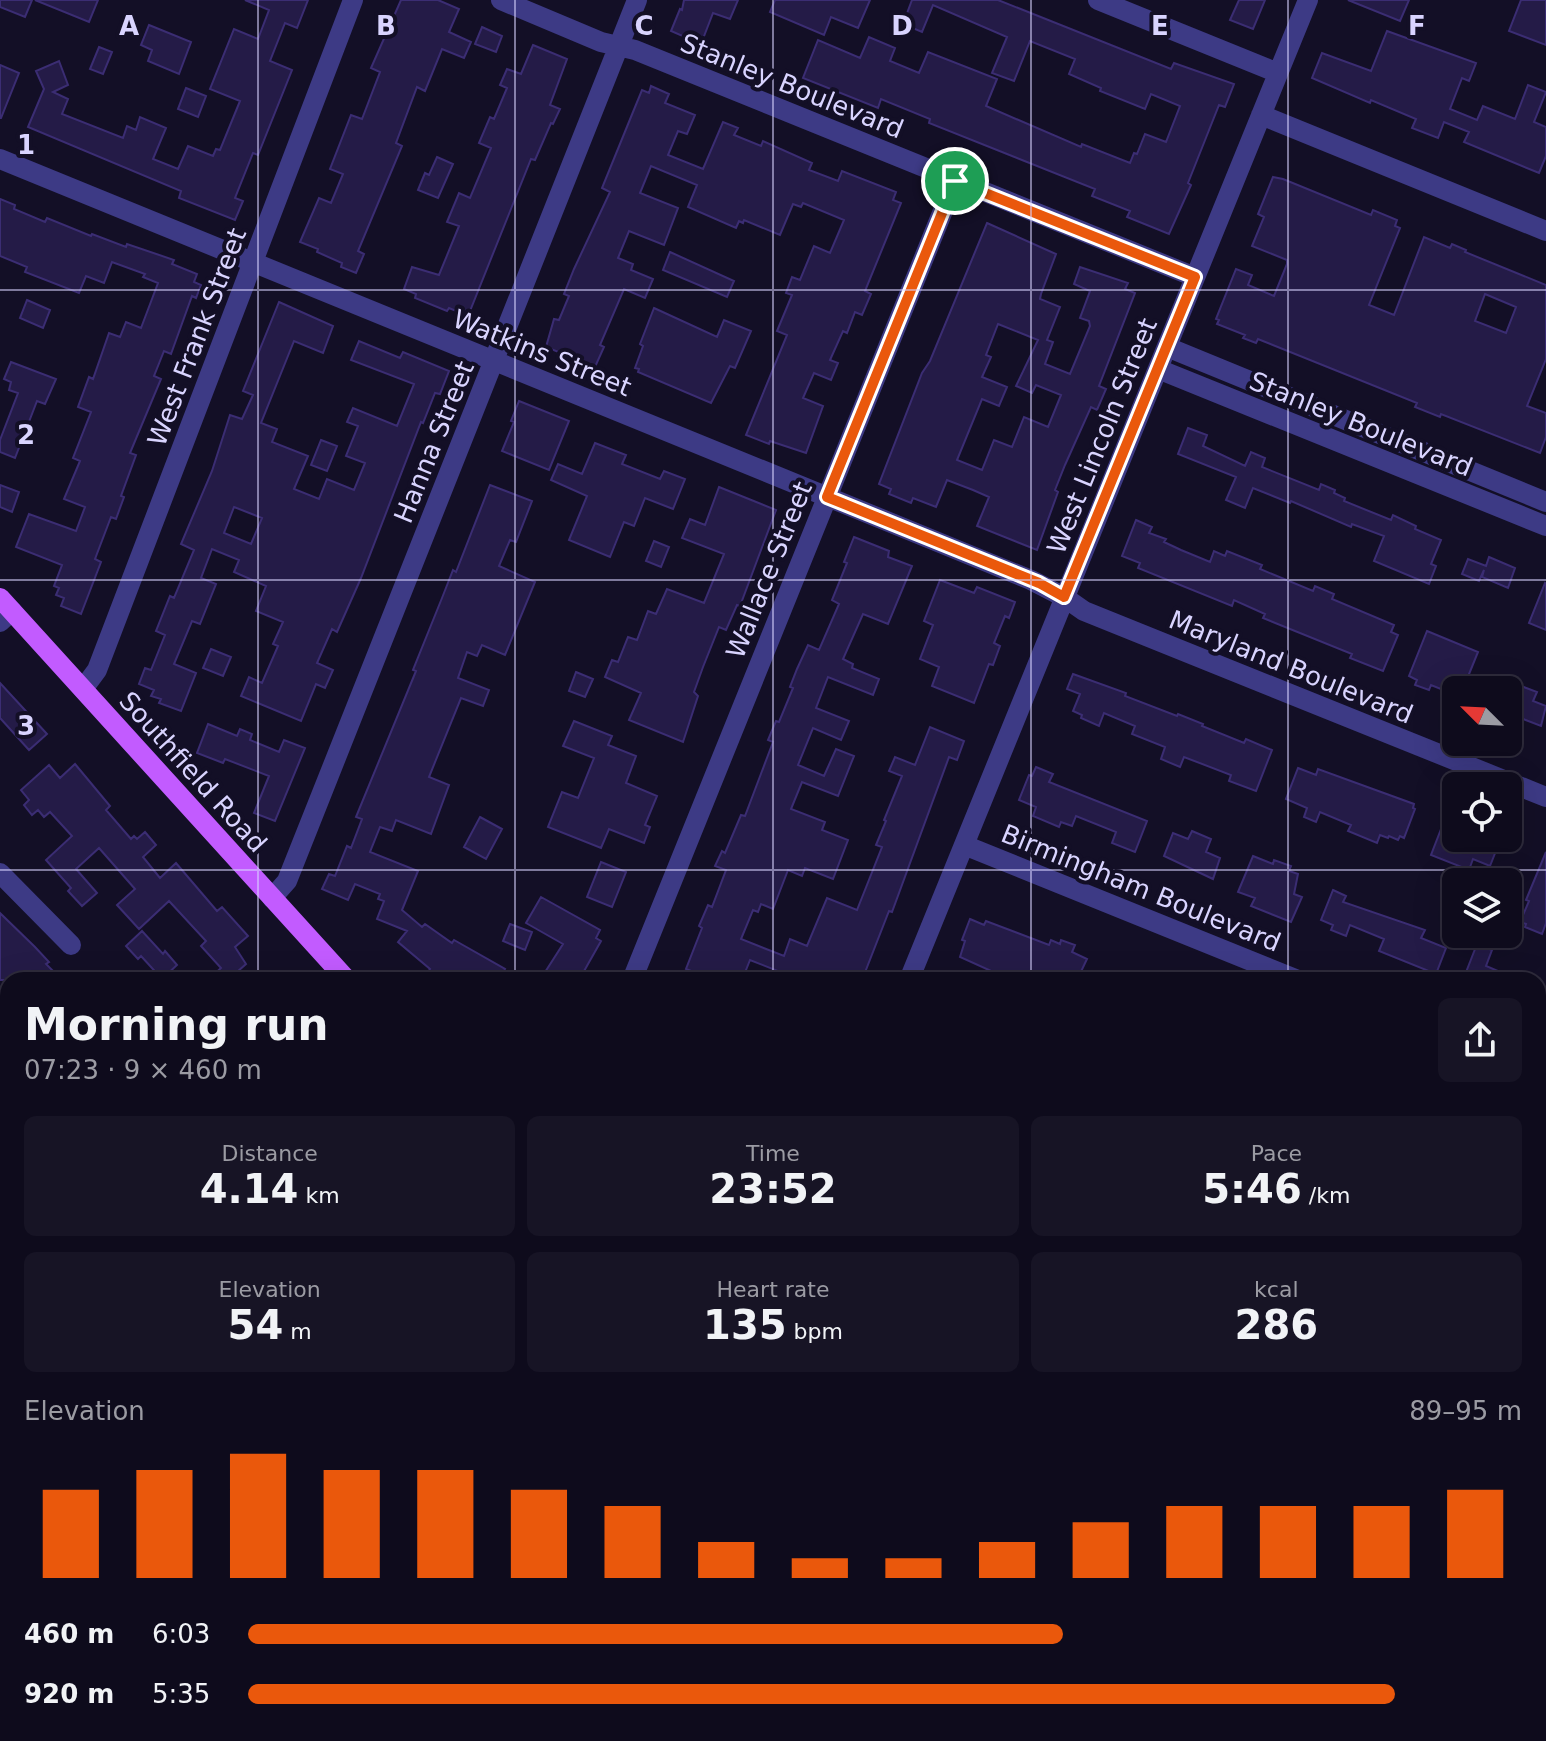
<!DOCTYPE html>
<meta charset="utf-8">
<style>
body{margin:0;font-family:"DejaVu Sans",sans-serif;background:#171425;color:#f1f3f6;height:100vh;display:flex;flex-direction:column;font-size:30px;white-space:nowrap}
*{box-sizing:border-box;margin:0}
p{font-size:26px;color:#9b9ba3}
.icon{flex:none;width:44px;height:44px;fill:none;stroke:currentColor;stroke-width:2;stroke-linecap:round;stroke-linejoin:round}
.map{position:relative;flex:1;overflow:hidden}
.side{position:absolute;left:0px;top:972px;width:1546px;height:770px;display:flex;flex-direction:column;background:#0e0b1c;border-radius:24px 24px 0 0;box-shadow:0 8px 32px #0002,0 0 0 2px #2e2b3b}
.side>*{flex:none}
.needle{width:52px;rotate:294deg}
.tools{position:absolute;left:1442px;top:676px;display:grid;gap:16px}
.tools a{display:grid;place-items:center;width:80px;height:80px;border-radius:12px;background:#0e0b1c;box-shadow:0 8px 32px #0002,0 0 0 2px #2e2b3b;font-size:40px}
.pin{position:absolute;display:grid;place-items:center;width:68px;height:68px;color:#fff;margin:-34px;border:4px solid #fff;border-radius:50%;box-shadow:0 2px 8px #0007}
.round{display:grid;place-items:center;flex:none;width:84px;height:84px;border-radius:12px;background:#171425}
.headline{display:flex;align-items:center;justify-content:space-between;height:136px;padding:0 24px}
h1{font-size:44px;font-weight:700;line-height:60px}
.stats{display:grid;grid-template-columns:repeat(3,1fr);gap:12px;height:136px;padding:8px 24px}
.stats div{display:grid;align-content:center;border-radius:12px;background:#171425;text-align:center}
.stats b{font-size:40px;font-weight:700}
.stats small{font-size:22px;font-weight:400}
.stats p{font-size:22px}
.chart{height:224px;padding:16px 24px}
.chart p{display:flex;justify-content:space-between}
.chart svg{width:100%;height:144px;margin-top:8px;stroke:#ea580c;stroke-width:6}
ul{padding:0 24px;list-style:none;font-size:26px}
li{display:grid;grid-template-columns:128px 96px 1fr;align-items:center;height:60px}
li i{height:20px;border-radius:10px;background:#ea580c}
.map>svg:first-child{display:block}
</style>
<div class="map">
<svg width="1546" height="1741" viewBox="0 0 1546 1741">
<rect width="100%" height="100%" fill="#130f26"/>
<path fill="#12302f" d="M8 1549V1734H219L229 1741H0V1570Z
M323 1734H421L419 1741H320Z"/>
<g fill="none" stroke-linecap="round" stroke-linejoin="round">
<path stroke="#0c2248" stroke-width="32" d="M0 1294 8 1292
M304 1734 311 1741"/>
</g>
<path fill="#241b47" stroke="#3b2d73" stroke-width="2" fill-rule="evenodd" d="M0 0H32L25 17 0 7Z
M35 0H98L89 22Z
M245 0H308L297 28 285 23 270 61 292 70 258 155 253 153 235 198 243 201 235 220 179 198 181 191 28 127 44 89 36 71 59 61 68 85 53 92 68 99 62 114 123 138 127 126 136 130 140 117 166 128 153 159 178 169 188 146 213 156 216 149 220 150 240 101 210 89 234 29 258 39 269 10Z
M401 0H438L459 9 449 32 471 42 464 58 442 49 425 91 417 87 396 143 402 146 358 251 364 254 356 273 341 267 342 263 317 252 318 249 300 242 319 198 331 203 343 174 330 169 351 115 362 119 380 72 371 68Z
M684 0H738L730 19 713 13 701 44 671 31 680 9 682 10Z
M775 0H870L858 28 831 17 824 35 770 12Z
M912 0H998L1171 69 1174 63 1234 84 1225 107 1219 105 1188 183 1191 185 1169 234 1127 217 1130 211 1092 196 1095 189 929 123 930 119 881 99 878 108 803 78 818 40 860 58 869 37 895 48 890 61 919 73 928 52 997 79 986 106 1081 147 1082 144 1130 163 1134 153 1137 154 1145 134 1166 142 1180 106 1151 94 1145 109 1100 91 1101 88 1069 74 1075 59 1030 41 1014 81 992 73 1007 37 933 5 922 32 903 24Z
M1239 0H1265L1253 29 1230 20Z
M1348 0H1409L1400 21Z
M1521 0H1546V45L1509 31Z
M149 25 191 42 179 74 148 61 152 50 141 45Z
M482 27 502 36 496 52 475 44Z
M1387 31 1476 63 1469 81 1462 78 1450 109 1477 120 1483 106 1515 119 1528 85 1546 92 1534 122 1546 127V156L1539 173 1464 142 1469 132 1444 122 1438 138 1412 128 1416 119 1371 100 1370 103 1312 78 1322 53 1371 71Z
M533 45 567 59 550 105 560 109 553 124 551 123 535 160 531 159 468 316 449 308 447 311 415 298 416 294 404 289 412 267 439 275 459 226 447 222 459 193 470 198 491 148 479 143 490 117 494 119 507 88 500 85 507 69 521 74Z
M99 47 112 52 103 74 90 69Z
M0 65 19 73 1 118H0Z
M651 86 669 94 665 103 695 115 687 134 678 131 668 155 703 169 723 122 738 128 734 135 761 146 763 141 812 163 809 170 838 181 842 171 896 192 893 200 901 203 865 291 871 294 862 315 855 312 847 333 843 331 830 360 838 363 831 380 814 373 803 398 823 406 806 453 770 441 769 444 746 435 787 335 777 331 792 295 786 293 792 277 800 280 814 246 830 253 844 220 803 203 801 207 793 204 780 235 744 220 743 223 739 221 736 228 688 207 697 185 651 166 640 193 678 208 664 245 629 231 618 258 633 264 631 270 653 279 645 298 624 289 600 345 604 347 595 367 546 347 554 319 559 320 569 296 564 294 574 269 610 192 602 188 633 112 642 90 649 93Z
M186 88 206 96 198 117 178 109Z
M437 157 453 164 438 198 418 190 425 173 429 175Z
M1273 177 1283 179 1371 215 1373 210 1397 220 1395 226 1400 228 1369 305 1394 315 1424 237 1450 248 1452 244 1466 250 1465 252 1546 285V359L1527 406 1546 413V437L1540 453 1441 414 1440 417 1415 407 1417 403 1258 339 1256 343 1243 338 1245 335 1217 324 1219 320 1216 319 1236 269 1252 275 1248 285 1274 296 1287 264V260L1252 246 1264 217 1258 214ZM1485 294 1516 307 1506 333 1475 321Z
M0 199 15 205 14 209 45 222 47 218 91 236 92 234 126 247 127 244 174 260 172 264 197 274 194 282 201 285 196 298 192 296 171 354 164 351 154 376 161 379 130 453 136 455 121 496 124 497 116 519 111 517 95 559 101 562 81 614 61 606 64 598 56 595 59 588 54 586 62 565 16 547 29 514 76 531 85 507 64 499 80 461 73 458 91 412 78 407 89 377 93 379 109 333 120 337 126 322 141 328 158 283 143 277 145 274 112 262 104 283 86 276 79 293 25 272 27 267 0 256Z
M987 223 1056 254 1041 294 1040 299 1060 307 1047 340 1053 342 1045 364 1070 374 1090 326 1089 321 1080 318 1090 291 1074 284 1080 267 1128 283 1125 289 1135 293 1099 386 1106 389 1097 410 1091 407 1065 465 1055 490 1058 492 1037 550 977 526 989 497 973 490 947 480 936 507 913 498 911 503 889 494 891 489 879 484 922 373 930 361ZM998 324 1038 340 1016 386 1032 393 1036 385 1061 395 1048 427 1024 417 1012 447 994 440 982 470 957 460 982 399 999 406 1007 387 982 377 991 357 986 355Z
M670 252 734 281 727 297 663 270Z
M27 300 50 310 43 328 20 318Z
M279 302 333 326 323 353 294 341 261 423 277 429 272 442 308 456 294 489 319 499 327 479 354 490 365 463 346 456 358 426 347 422 353 408 397 426 414 384 351 360 359 341 400 358 403 352 449 371 440 394 435 393 423 423 421 422 361 578 337 632 332 629 317 663 333 670 325 688 316 684 301 721 241 696 249 677 262 683 278 646 273 644 283 622 256 611 266 586 234 572 239 560 212 549 201 578 216 584 200 624 192 621 174 664 196 673 181 711 159 703 161 699 151 696 154 690 139 684 145 668 151 670 165 635 156 631 170 596 174 598 194 550 181 544 212 471 230 415 242 419 253 395 243 391ZM234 507 262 518 251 544 224 533Z
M654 308 717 337 724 320 751 331 735 368 730 366 711 403 638 372 639 369 635 368 643 346 640 344Z
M11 362 56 379 45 404 37 401 15 458 0 452V440L18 393 9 390 11 382 4 379Z
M519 401 569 421 549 470 502 451 514 422 511 421Z
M1188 428 1207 435 1203 446 1245 466 1251 452 1265 458 1262 467 1319 490 1321 484 1335 490 1334 493 1345 498 1344 501 1391 520 1393 515 1416 526 1415 529 1441 540 1431 564 1436 566 1429 584 1374 561 1384 536 1352 524 1351 527 1291 501 1290 503 1253 488 1245 508 1226 500 1236 477 1178 454Z
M321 440 337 446 327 471 311 465Z
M595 443 626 455 622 464 660 479 664 471 685 479 673 509 645 498 634 526 624 522 610 557 569 540 587 496 551 480 558 464 582 474Z
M0 485 19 492 12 512 0 507Z
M490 485 532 501 516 542 510 540 499 566 535 582 505 655 482 645 477 656 467 652 458 678 489 690 483 706 461 698 429 777 449 785 431 834 396 820 392 831 380 827 370 852 418 871 402 910 422 927 425 924 452 943 454 940 505 969 499 980H437L428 972 430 969 398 942 407 931 377 919 384 901 378 899 380 894 355 884 348 900 322 889 329 874 335 876 347 846 351 848 362 819 356 817 416 671 413 670 442 598 453 570 456 572Z
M719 487 776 510 740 606 737 605 726 630 719 627 703 667 694 692 698 696 683 742 629 720 641 693 605 677 612 660 618 662 628 637 637 640 648 611 656 614 667 589 704 603 724 554 682 538 690 519 705 525Z
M1136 520 1152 527 1149 533 1166 539 1164 542 1181 550 1210 562 1214 551 1225 556 1227 551 1262 565 1260 569 1313 591 1315 586 1334 594 1332 599 1394 625 1391 632 1398 635 1383 671 1350 658 1352 654 1263 618 1265 614 1234 600 1232 606 1138 568 1140 563 1122 556Z
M854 537 889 551 888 557 912 566 888 624 863 614 843 659 853 664 852 668 879 679 873 695 828 677 816 708 849 721 841 740 813 728 798 765 824 776 836 749 854 756 838 796 802 782 791 809 825 822 822 830 848 840 833 879 805 868 802 876 788 870 773 909 761 904 758 912 753 910 741 939 784 956 790 939 807 946 827 898 857 910 882 847 876 845 886 821 884 820 902 776 889 771 895 757 915 765 930 727 964 741 957 760 949 757 892 912 889 911 862 980H775L778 971 750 960 742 980H714L686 969 702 928 699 926 708 905 712 907 726 870 715 866 722 851 725 853 741 815 745 816 773 742 768 740 776 721 779 722 793 688 790 687 797 669 808 645 819 650 839 604 832 600 847 563 844 562Z
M654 541 669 547 661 567 646 561Z
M1489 557 1515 568 1508 588 1482 577 1484 570 1479 581 1462 574 1468 559 1486 566Z
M940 580 974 593 977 587 1015 602 1009 618 1005 616 994 643 1000 646 993 665 989 664 974 703 932 686 939 667 920 659 933 625 924 621Z
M1545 583 1546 584V630L1529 623Z
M1427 631 1478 652 1467 679 1492 690H1456V695L1431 685 1429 690 1415 685 1417 680 1409 676Z
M211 649 231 657 223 676 203 668Z
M576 672 593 679 585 697 569 691Z
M1073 674 1126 693 1125 696 1177 716 1178 714 1203 724 1202 726 1244 743 1246 739 1272 750 1256 791 1229 781 1231 775 1184 757 1180 767 1161 759 1165 747 1132 734 1135 726 1104 713 1099 726 1081 718 1082 715 1073 711 1080 694 1067 689Z
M1508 681 1537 692 1533 701 1546 706 1541 726 1508 713Z
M0 683 47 734 29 750 0 718Z
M574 721 612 736 608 745 636 756 626 783 657 796 645 825 650 827 644 843 609 829 601 848 548 827 562 792 578 798 594 758 563 746Z
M208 724 237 736 240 729 252 734 250 740 279 752 284 740 305 748 275 821 254 813 269 776 225 759 223 763 197 753Z
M75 764 110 806 106 810 131 839 134 836 137 839 145 832 156 845 143 857 160 878 176 863 217 911 222 907 248 936 235 947 246 964 228 980H208L221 968 201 946 206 941 169 901 139 929 117 905 135 889 99 848 76 869 97 893 82 906 68 891 71 888 46 860 72 836 50 812 44 817 38 810 32 815 24 805 29 800 21 790 49 765 60 778Z
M1036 767 1053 774 1049 782 1147 821 1135 852 1112 843 1116 832 1076 816 1072 826 1061 822 1059 827 1033 816 1036 807 1019 800 1029 775 1032 776Z
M1298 768 1316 775 1318 769 1414 804 1413 808 1415 809 1404 838 1400 836 1398 840 1389 836 1388 838 1380 835 1377 843 1348 831 1351 825 1320 812 1316 822 1304 817 1307 808 1286 799Z
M1455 793 1456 838H1501L1490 866 1473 859 1469 870 1431 855Z
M480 817 502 829 486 859 464 847Z
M1192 831 1211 839 1206 852 1220 858 1213 879 1164 856 1173 833 1188 839Z
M1546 852V923L1542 934 1525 927 1526 924 1520 922 1529 901 1526 900Z
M1253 856 1273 864 1274 860 1291 866 1289 871 1298 874 1294 894 1302 897 1291 922 1251 906 1255 898 1238 892Z
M601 862 626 872 612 907 587 897Z
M1333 890 1346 896 1343 902 1425 930 1421 938 1446 948 1436 974 1379 951 1384 939 1350 925 1346 936 1331 930 1333 925 1321 920Z
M541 897 600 930 596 938 601 941 579 980H540L563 944 526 923Z
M0 913 35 947 49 962 46 964 62 980H0Z
M970 919 984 925 986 921 1049 945 1051 940 1060 944 1061 940 1075 945 1072 952 1087 959 1077 980H1011L960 957 965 941 962 940Z
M510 924 532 932 525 950 503 941Z
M142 931 163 954 165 951 177 965 162 979 141 956 138 959 126 946Z
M1477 944 1492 950 1486 966 1519 980H1463Z"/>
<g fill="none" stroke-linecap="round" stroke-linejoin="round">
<path stroke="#3d3a85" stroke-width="20" d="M501 0 601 42 635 50 1195 277
M1098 0 1278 73
M1261 115 1546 231
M0 159 1031 580 1064 597 1084 611 1546 797
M1167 347 1546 502
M1158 369 1546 526
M0 622 12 611
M83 689 97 670 353 0
M964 845 1298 980
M0 873 71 945
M272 898 287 881 637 0
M632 980 955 181
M909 980 1308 0
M0 1026C8 1035 10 1050 0 1058
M1538 1055 1546 1036
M1538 1077 1546 1080
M1538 1359 1546 1362
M0 1640 8 1631
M1538 1701 1546 1705
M614 1741 617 1734
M638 1741 640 1734
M1017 1741V1734
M1286 1741 1287 1734"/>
<path stroke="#c25bff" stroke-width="20" d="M0 598 347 980
M1538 1642 1546 1645"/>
</g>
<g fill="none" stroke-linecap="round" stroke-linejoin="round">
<defs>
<path id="route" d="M955 181 1195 277 1064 597 1039 583 827 497Z"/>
</defs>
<use href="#route" stroke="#fff" stroke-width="16"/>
<use href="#route" stroke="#ea580c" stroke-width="10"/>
</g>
<path fill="none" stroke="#d9d4ff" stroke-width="2" stroke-opacity="0.55" d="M258 0V980M515 0V980M773 0V980M1031 0V980M1288 0V980M0 290H1546M0 580H1546M0 870H1546M0 1161H8M1538 1161H1546M0 1451H8M1538 1451H1546M258 1734V1741M515 1734V1741M773 1734V1741M1031 1734V1741M1288 1734V1741"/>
<g text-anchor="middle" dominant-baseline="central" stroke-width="8" stroke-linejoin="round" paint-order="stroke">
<g font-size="26" fill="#d9d4ff" stroke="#130f26">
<text transform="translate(792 86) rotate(22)">Stanley Boulevard</text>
<text transform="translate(197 337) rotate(-69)">West Frank Street</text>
<text transform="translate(542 353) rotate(22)">Watkins Street</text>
<text transform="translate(1361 424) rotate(22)">Stanley Boulevard</text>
<text transform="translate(1102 436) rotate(-68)">West Lincoln Street</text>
<text transform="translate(434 442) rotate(-68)">Hanna Street</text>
<text transform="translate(769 570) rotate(-68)">Wallace Street</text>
<text transform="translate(1291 667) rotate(22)">Maryland Boulevard</text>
<text transform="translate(193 772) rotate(48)">Southfield Road</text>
<text transform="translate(1141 888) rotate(22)">Birmingham Boulevard</text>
</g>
</g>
<g font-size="26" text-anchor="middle" font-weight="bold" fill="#d9d4ff" stroke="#130f26" stroke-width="8" stroke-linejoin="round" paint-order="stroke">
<text x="129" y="35">A</text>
<text x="386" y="35">B</text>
<text x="644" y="35">C</text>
<text x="902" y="35">D</text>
<text x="1160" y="35">E</text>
<text x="1417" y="35">F</text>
<text x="26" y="154">1</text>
<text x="26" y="444">2</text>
<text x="26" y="735">3</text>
</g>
</svg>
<div class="tools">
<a><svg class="needle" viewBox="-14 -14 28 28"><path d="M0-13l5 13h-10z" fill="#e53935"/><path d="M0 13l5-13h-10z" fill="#9b9ba3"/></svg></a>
<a><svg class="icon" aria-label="locate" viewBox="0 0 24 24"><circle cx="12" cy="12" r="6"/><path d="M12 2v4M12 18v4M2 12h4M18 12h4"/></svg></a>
<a><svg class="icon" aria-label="layers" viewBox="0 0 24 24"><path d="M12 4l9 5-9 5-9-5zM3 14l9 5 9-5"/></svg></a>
</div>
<div class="pin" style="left:955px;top:181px;background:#1e9e55"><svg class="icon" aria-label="arrive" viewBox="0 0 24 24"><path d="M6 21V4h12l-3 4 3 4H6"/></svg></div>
<section class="side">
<div class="headline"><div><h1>Morning run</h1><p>07:23 · 9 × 460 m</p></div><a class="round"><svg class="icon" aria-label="share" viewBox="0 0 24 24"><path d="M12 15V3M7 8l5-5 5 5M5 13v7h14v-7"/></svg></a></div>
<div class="stats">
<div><p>Distance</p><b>4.14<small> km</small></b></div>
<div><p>Time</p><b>23:52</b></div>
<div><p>Pace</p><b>5:46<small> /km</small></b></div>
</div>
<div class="stats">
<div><p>Elevation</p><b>54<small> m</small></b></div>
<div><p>Heart rate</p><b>135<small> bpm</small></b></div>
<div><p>kcal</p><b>286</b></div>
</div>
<div class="chart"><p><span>Elevation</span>89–95 m</p>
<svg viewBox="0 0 160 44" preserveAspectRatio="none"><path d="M5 44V17M15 44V11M25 44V6M35 44V11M45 44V11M55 44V17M65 44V22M75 44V33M85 44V38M95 44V38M105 44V33M115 44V27M125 44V22M135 44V22M145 44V22M155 44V17"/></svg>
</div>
<ul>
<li><b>460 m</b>6:03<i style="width:64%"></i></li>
<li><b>920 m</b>5:35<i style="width:90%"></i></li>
</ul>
</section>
</div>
